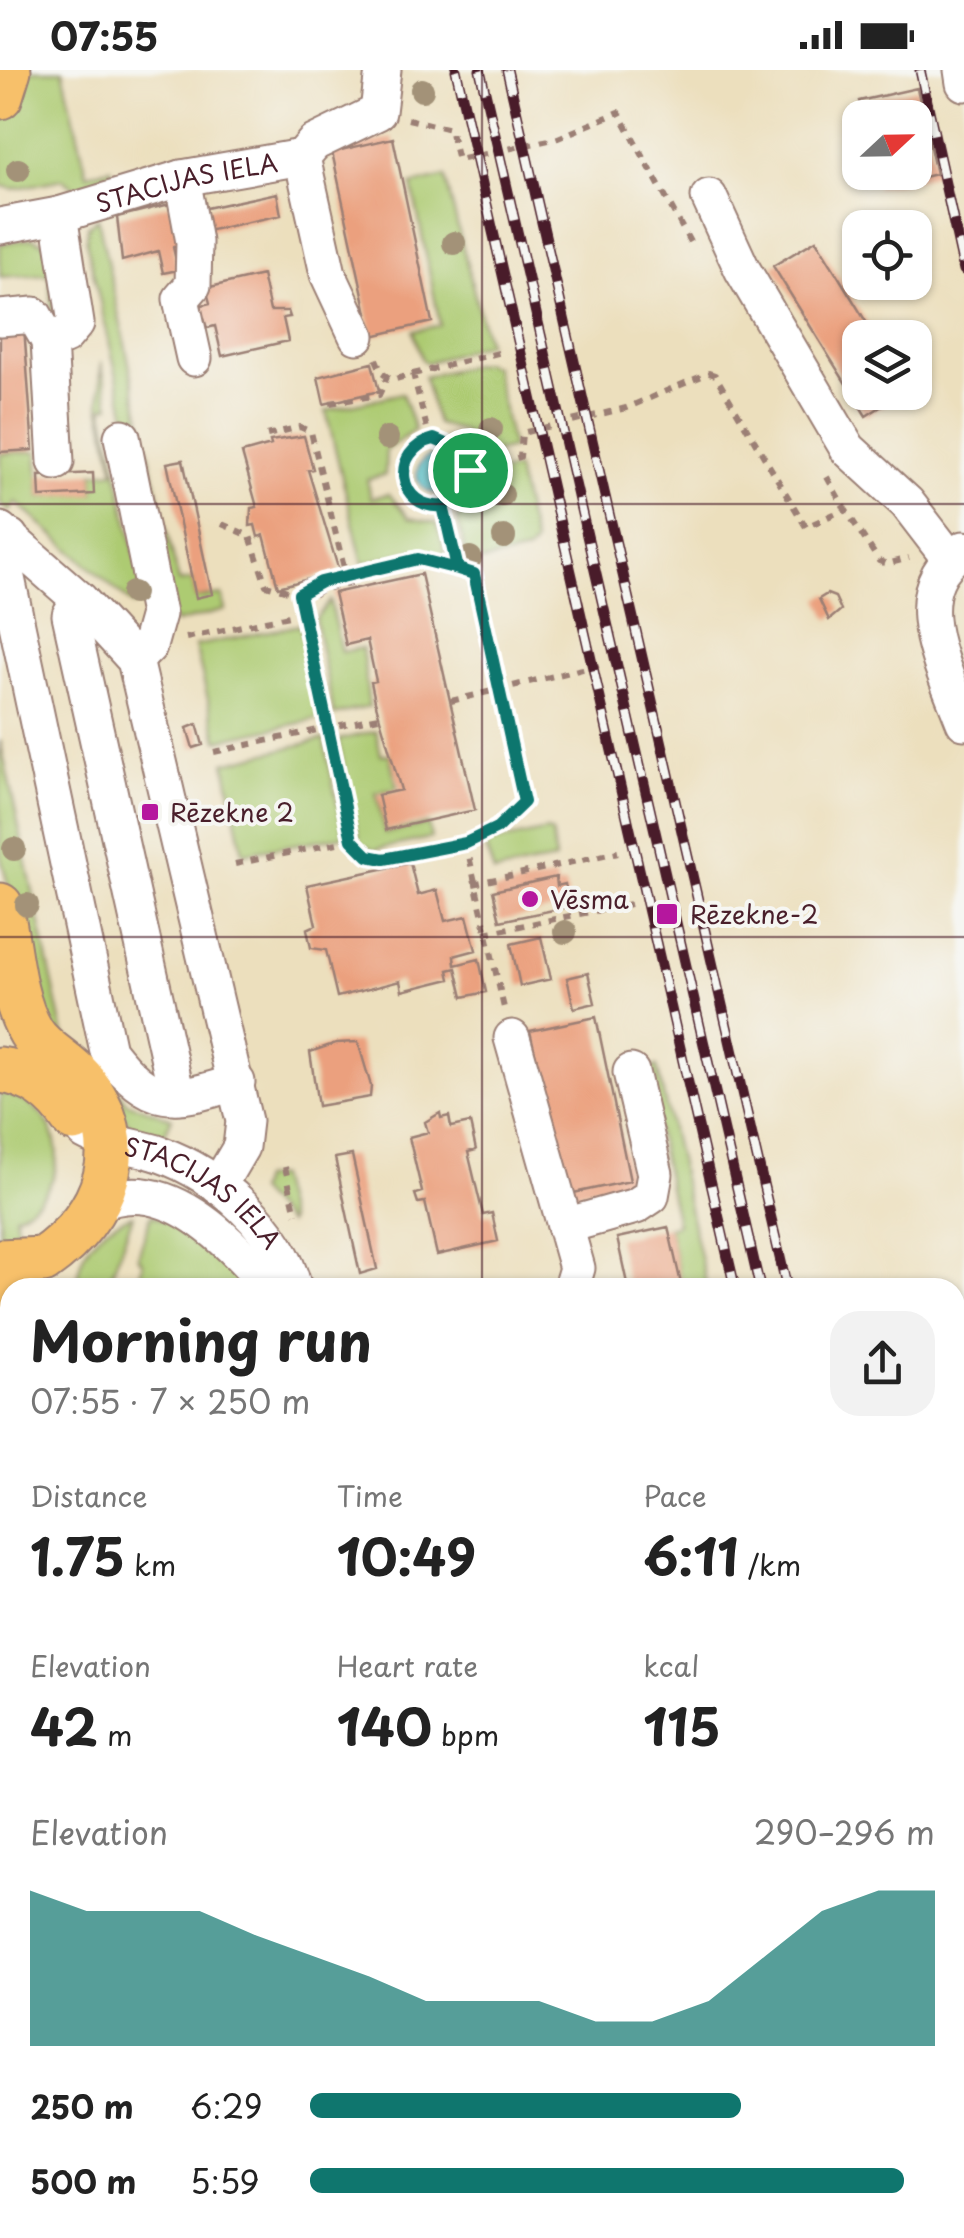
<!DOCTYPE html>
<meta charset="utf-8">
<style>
body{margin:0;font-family:"Playpen Sans",sans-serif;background:#f2f2f2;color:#222;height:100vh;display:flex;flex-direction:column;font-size:38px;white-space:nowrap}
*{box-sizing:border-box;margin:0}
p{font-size:32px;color:#767676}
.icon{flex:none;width:55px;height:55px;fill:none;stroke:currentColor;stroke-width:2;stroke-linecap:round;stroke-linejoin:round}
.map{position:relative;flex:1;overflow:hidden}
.side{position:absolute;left:0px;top:1208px;width:965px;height:962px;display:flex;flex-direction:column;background:#fff;border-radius:30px 30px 0 0;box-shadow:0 2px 8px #0004}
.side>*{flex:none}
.needle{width:65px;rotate:68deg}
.controls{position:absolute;left:842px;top:30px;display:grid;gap:20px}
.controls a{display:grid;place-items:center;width:90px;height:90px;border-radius:20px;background:#fff;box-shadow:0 2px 8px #0004;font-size:50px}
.pin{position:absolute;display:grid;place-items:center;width:85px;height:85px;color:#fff;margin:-42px;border:5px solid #fff;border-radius:50%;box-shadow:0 2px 10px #0007}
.round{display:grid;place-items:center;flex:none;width:105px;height:105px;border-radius:30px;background:#f2f2f2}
.summary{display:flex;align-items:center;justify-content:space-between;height:170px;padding:0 30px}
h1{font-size:55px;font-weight:700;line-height:75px}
.figures{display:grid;grid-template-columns:repeat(3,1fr);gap:15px;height:170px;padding:10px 30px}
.figures div{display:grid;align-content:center}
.figures b{font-size:50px;font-weight:700}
.figures small{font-size:28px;font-weight:400}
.figures p{font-size:28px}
.chart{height:280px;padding:20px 30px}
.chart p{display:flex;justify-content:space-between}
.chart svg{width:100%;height:180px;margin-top:10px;fill:#0f766e;opacity:.7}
ul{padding:0 30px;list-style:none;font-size:32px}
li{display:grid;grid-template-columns:160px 120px 1fr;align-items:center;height:75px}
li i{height:25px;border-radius:12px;background:#0f766e}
.status{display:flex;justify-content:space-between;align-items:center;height:70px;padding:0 50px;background:#fff;direction:ltr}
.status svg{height:28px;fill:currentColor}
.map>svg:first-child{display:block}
</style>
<div class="status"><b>07:55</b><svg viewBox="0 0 49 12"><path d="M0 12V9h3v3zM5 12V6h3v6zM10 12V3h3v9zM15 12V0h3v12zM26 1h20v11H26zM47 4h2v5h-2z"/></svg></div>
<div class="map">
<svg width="964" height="2168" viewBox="0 0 964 2168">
<rect width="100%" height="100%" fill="#f6f6f2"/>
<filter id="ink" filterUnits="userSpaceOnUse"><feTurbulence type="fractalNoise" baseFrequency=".01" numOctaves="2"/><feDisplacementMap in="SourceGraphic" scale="20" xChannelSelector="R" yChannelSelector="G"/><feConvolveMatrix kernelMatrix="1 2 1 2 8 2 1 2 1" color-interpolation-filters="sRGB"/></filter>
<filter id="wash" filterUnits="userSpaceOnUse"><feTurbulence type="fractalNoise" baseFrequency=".0048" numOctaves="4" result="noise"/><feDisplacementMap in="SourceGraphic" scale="40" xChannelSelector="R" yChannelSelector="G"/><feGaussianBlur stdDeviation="2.25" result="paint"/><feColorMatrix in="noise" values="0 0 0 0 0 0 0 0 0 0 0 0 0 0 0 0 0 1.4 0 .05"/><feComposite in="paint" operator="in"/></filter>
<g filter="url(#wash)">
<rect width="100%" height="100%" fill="#ecdfbd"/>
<path fill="#adcb72" stroke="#7c754e" stroke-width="2.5" d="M20 0H63L87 104 111 98 114 112 77 119 63 109 13 119 0 115V45Z
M445 107 487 273 427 293 422 290 413 261 440 255 412 115Z
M98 148 142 353 129 350 125 341 86 171 88 156Z
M32 168 46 174 60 241 52 243 49 204 0 207V174Z
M101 292 110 336 103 337 144 525 134 536 16 432 9 441 0 433V384L37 381 40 427 94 423 93 403 115 401 100 336Z
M484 292 494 297 512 378 480 386 463 361 437 354 424 307Z
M402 323 415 360 386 380 385 405 367 409 371 428 389 424 409 448 437 453 448 492 413 480 363 494 326 341Z
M146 371 179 512 192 510 196 528 222 525 225 540 176 553 169 545 138 372Z
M516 399 534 474 528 482 468 494 457 447 480 427 485 407Z
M330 531 341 582 362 578 369 637 334 645 315 549Z
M300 555 319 649 218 670 195 576Z
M376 661 381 685 389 684 397 718 376 723 385 763 428 754 431 768 374 780 360 772 338 670Z
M324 669 344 766 243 783 225 693Z
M0 670 64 965 97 991 126 1032 172 1048 161 1072 129 1054 48 961 0 785Z
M547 761 552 763 555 790 494 803 486 778 489 773Z
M657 997 707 1217H682L668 1157 677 1154 643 999Z
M0 1023C67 1033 78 1119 15 1145L19 1167 0 1168Z
M277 1107 288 1151 287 1154 257 1121 261 1109Z
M133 1145 107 1217 77 1218C77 1180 98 1157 133 1145Z
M151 1145 179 1156 259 1218H123L136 1217 143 1194 138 1186Z"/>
<path fill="#55c3cb" stroke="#50717b" stroke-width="2.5" d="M417 404a19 19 0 1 1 38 0a19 19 0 1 1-38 0Z"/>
<g id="blocks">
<path fill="#eba07e" d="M917 18 936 104 877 118 874 102H915V48H863L859 31Z
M393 68 432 252 372 266 332 82Z
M277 123 281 145 202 162 197 140Z
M170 134 183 175 173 177 178 200 163 203 158 181 122 191 117 147Z
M816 170 876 268H860V322H904L866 346 773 196Z
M262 205 270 241H288L290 247 283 248 288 271 222 286 215 256 207 258 204 249 197 251 202 235 210 233 206 218Z
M24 257 33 380 0 382V259Z
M372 293 379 321 324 334 318 307Z
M304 366 313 399 308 400 339 501 278 517 264 465 258 467 255 455 250 456 251 438 257 437 242 383 271 375 270 371Z
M183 390 212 524 196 528 167 393Z
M93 403 94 424 40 427 39 406Z
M421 504 475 740 386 760 378 725 401 720 375 631 371 612 376 611 367 570 346 575 334 523Z
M827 524 835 527 841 540 829 550 819 529Z
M197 654 203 675 193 678 187 658Z
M410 793 418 825 437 820 445 851 467 846 476 880 454 886 455 895 479 889 486 922 463 927 456 898 448 900 450 909 402 921 400 911 337 927 326 880 311 878 307 859 316 855 307 815Z
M556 807 557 816 565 814 568 828 561 830 563 838 500 851 493 821Z
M541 867 551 909 520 916 511 874Z
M588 903 595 933 574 938 567 908Z
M596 947 630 1111 564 1125 529 998 538 996 530 961Z
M358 972 371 1016 370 1027 318 1036 310 982 336 973Z
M440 1043 441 1048 449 1046 451 1057 470 1053 476 1080 468 1082 483 1145 492 1143 498 1171 437 1185 425 1132 418 1133 415 1124 422 1122 409 1067 428 1062 425 1052Z
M352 1085 377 1199 360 1204 335 1088Z
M668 1157 682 1218H628L617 1168Z
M540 2160H585L586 2168H541Z"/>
</g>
</g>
<g filter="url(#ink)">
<use href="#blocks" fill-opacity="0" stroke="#9b7f74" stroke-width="2.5"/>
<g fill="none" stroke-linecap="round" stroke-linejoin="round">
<defs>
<g id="minor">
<path d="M962 0 964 13"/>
<path d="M302 87 328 204 357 266"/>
<path d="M182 108 194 172 193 215 181 229 194 288"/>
<path d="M709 127 742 199 848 379 907 433 950 489"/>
<path id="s1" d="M0 156 59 145 182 108 302 87 314 73 378 42 383 0"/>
<path d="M0 248 34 245 49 271"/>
<path d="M122 367 158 544 149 576 135 590"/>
<path d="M56 392 49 271 65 266 76 253 59 145"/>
<path d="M0 460 80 530 135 590 244 1051 241 1077 218 1116"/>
<path d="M10 467 5 489 7 508 108 981C152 1038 172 1032 237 1012"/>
<path d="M964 479C900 520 944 598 964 652"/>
<path d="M80 530 70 545 177 1026"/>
<path d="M512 968 577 1198 571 1218"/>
<path id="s2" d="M85 1062C106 1074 137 1076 160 1084 216 1104 279 1158 294 1218"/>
<path d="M98 1134C164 1101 231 1171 270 1218"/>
<path d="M565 1156 636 1136 651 1126 655 1104 631 1002"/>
<path d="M0 1772 10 1773"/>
<path d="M495 2160V2168"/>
<path d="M737 2160 739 2168"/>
<path d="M809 2160 812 2168"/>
</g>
<path id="major" d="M0 26 8 0
M0 836C9 875 10 926 31 962 43 982 66 991 81 1009 134 1075 107 1145 43 1190
M0 1000C33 1004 56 1022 74 1049
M0 1192 43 1190
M0 1212 10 1233
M0 1289 10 1324
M0 2074 10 2026"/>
</defs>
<use href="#minor" stroke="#9b7f74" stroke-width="39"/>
<use href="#major" stroke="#9b7f74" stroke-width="49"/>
<path stroke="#9b7f74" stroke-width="6" stroke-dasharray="8 8" stroke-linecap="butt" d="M408 49 450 59 458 90 558 68 619 42 690 172
M376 289 382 303 392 310 413 304 430 370
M413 304 502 282
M330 333 379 325 387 307
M267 365 300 357 311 362 346 506
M402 403a34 34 0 1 1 68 0a34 34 0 1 1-68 0Z
M470 400 520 387 522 363 626 338 709 303 715 305 806 457 845 439 879 491 887 494 909 488
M827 407 845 439
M443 436 457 498
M222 454 250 466 266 515 299 524
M301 534 322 519 356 513 364 503
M186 568 303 543 299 524 307 516 418 489 474 504 524 732 497 757 466 773 384 789 368 786 352 770 303 543
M451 631 603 594
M214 682 379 647
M466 773 504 938
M235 794 352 770
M473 814 618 782
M485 863 630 834
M285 1097 296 1144
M0 1379 10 1413
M0 1907 10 1855
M931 2160 933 2168"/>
<use href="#minor" stroke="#fff" stroke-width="35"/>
<use href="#major" stroke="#f7c06b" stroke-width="45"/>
<defs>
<path id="rail" d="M456 0 735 1218
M480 0 760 1218
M507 0 787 1218
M920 0 964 200
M955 1952 964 1991
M955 2063 964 2102
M950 2160 952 2168"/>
</defs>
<use href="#rail" stroke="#4a1f2b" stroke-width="11"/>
<use href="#rail" stroke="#f6f6f2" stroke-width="8" stroke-dasharray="22" stroke-linecap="butt"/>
</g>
<g fill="#a39278">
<circle cx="422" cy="20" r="12"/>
<circle cx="18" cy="100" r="12"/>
<circle cx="454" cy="173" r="12"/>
<circle cx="491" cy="359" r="12"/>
<circle cx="387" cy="368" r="12"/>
<circle cx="502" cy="425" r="12"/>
<circle cx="504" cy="467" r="12"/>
<circle cx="470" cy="488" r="12"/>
<circle cx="133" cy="523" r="12"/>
<circle cx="14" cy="779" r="12"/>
<circle cx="27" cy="835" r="12"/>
<circle cx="565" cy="862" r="12"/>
</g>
</g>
<g fill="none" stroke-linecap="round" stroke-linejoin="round" filter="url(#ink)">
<defs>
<path id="route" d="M470 400 465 420 443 436 458 499 418 489 321 512 299 524 352 770 368 786 384 789 466 773 497 758 524 732 474 504 458 499 456 493 443 436C397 440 389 380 434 369L462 381 470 400"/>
</defs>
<use href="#route" stroke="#fff" stroke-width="20"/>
<use href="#route" stroke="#0f766e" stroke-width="12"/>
</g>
<path fill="none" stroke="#4a1f2b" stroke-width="2.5" stroke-opacity="0.55" d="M482 0V1218M0 434H964M0 867H964M0 1301H10M955 1301H964M0 1734H10M955 1734H964M482 2160V2168"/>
<g fill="#b5179e" stroke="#f6f6f2" stroke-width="4">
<rect x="140" y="732" width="20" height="20" rx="5"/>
<circle cx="530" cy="829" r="10"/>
<rect x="655" y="832" width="24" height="24" rx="5"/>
</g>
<g text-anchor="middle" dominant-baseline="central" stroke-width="8" stroke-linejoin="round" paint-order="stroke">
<g font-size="25" fill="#4a1f2b" stroke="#f6f6f2">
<text stroke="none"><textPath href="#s1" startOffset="192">STACIJAS IELA</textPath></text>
<text stroke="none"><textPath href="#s2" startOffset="135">STACIJAS IELA</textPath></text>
</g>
<g font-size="25" fill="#4a1f2b" stroke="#f6f6f2" text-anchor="start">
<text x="170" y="742">Rēzekne 2</text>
<text x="550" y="829">Vēsma</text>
<text x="690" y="844">Rēzekne-2</text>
</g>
</g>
</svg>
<div class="controls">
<a><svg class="needle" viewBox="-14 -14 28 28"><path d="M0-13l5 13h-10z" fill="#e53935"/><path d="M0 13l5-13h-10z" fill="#767676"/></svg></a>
<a><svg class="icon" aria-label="locate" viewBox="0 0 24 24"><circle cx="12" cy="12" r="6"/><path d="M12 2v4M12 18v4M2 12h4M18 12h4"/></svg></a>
<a><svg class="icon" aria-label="layers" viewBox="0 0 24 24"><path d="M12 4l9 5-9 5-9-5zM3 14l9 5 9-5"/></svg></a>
</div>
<div class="pin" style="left:470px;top:400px;background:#1e9e55"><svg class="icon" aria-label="arrive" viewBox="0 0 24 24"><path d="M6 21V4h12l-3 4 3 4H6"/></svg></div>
<section class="side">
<div class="summary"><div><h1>Morning run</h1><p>07:55 · 7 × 250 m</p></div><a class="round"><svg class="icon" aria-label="share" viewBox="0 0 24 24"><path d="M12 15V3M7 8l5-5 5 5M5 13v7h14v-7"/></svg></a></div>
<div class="figures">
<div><p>Distance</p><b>1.75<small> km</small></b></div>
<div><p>Time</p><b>10:49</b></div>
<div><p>Pace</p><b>6:11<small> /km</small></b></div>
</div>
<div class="figures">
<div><p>Elevation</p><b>42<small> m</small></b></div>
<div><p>Heart rate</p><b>140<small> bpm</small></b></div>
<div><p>kcal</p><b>115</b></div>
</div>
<div class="chart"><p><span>Elevation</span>290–296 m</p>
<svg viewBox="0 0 160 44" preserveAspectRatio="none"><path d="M0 44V6L10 11L20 11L30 11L40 17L50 22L60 27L70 33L80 33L90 33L100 38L110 38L120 33L130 22L140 11L150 6L160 6V44z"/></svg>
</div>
<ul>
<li><b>250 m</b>6:29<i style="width:69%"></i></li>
<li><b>500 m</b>5:59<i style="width:95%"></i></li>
</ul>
</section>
</div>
